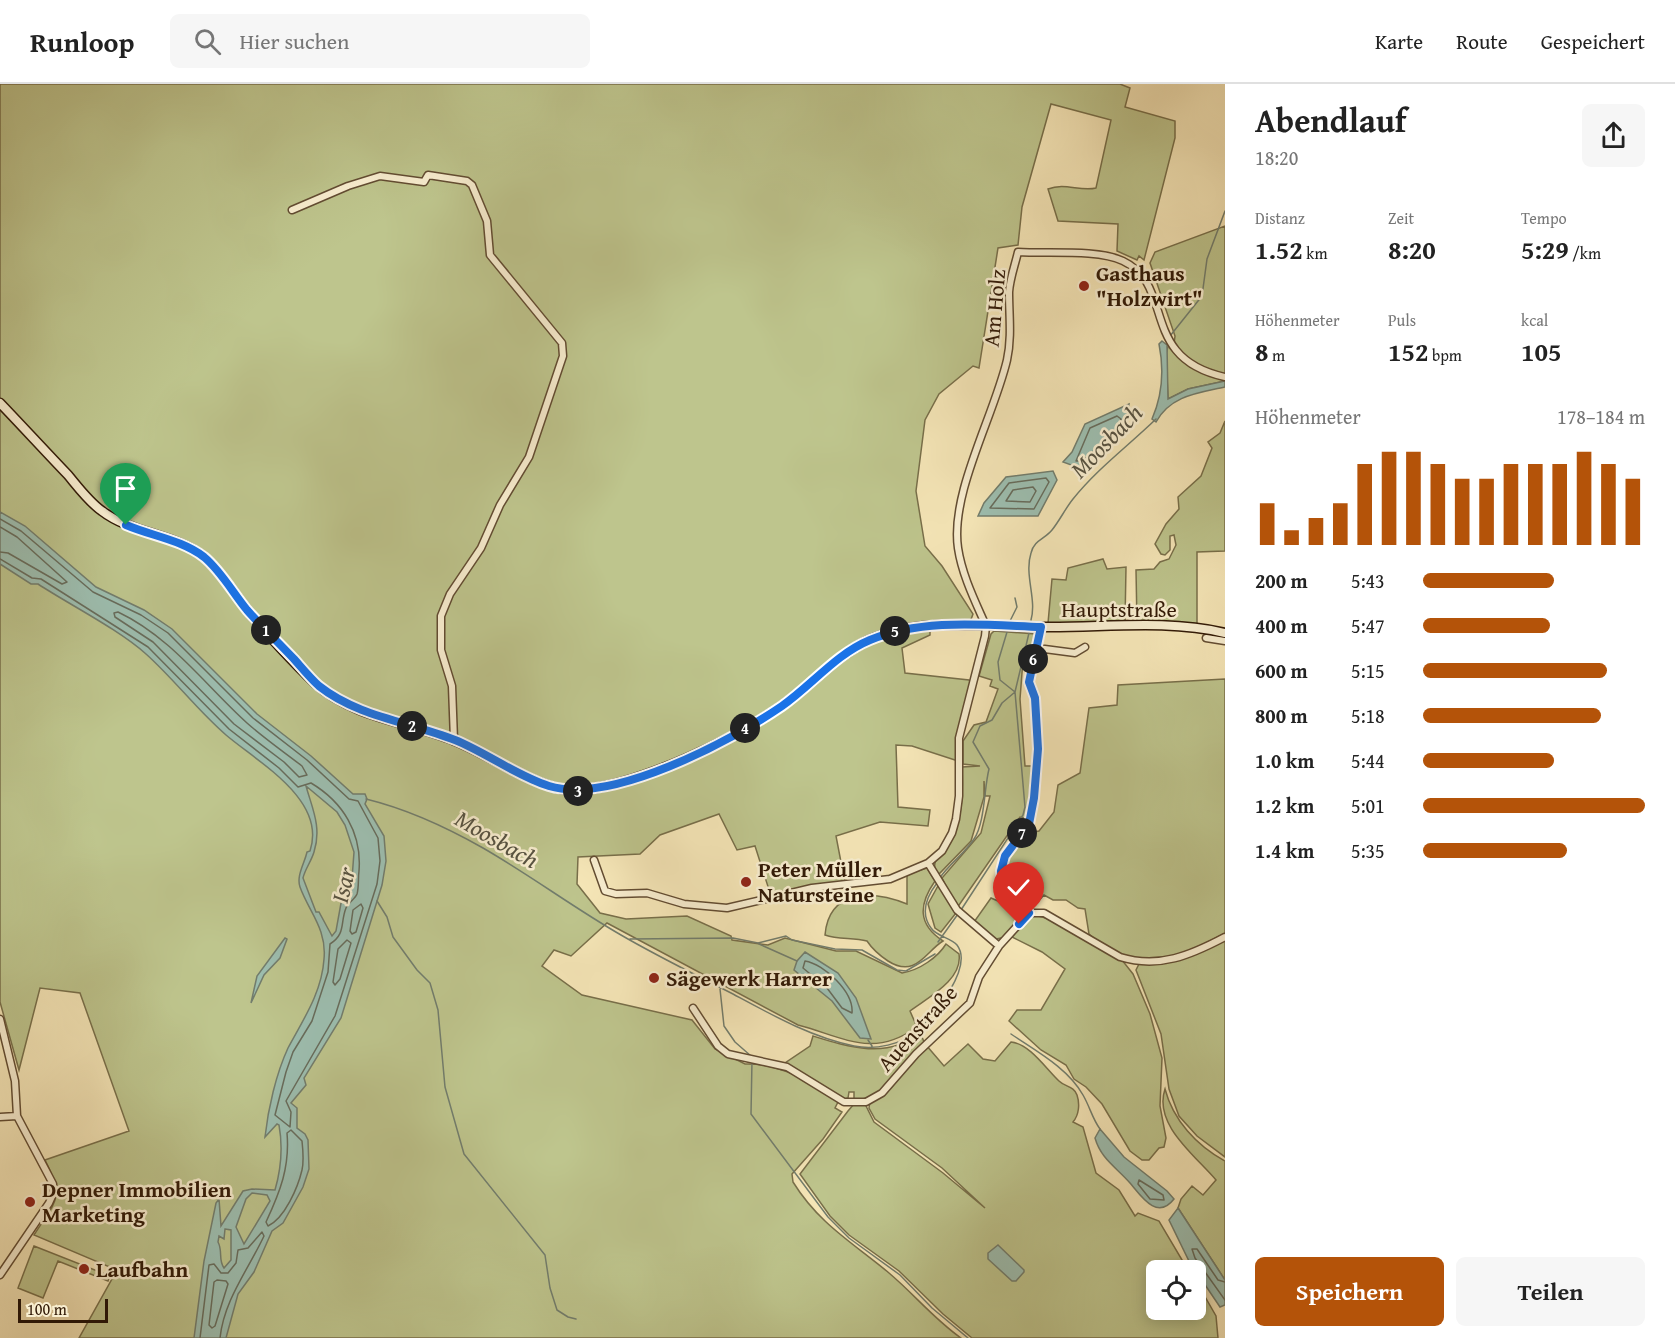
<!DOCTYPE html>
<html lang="de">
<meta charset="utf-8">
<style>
body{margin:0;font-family:"Gentium Book Plus",serif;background:#f6f6f6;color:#222;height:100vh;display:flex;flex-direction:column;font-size:22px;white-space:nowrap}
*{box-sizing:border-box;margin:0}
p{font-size:20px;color:#767676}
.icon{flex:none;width:33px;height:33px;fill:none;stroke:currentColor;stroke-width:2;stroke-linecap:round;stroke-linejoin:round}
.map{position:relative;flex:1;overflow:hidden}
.panel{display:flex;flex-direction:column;background:#fff;width:450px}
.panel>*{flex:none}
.tools{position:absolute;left:1146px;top:1176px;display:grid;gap:12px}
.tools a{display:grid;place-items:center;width:60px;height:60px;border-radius:9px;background:#fff;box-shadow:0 3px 15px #0003;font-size:30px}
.scale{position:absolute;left:18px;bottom:15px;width:90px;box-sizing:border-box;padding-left:6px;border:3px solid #311906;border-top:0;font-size:16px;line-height:21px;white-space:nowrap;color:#311906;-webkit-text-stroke:4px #f9efd1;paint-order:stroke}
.pin{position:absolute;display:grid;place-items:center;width:51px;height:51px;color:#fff;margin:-62px -26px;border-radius:50% 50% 50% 0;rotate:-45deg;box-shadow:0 0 6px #0007}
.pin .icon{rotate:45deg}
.km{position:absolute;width:30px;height:30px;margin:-15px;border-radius:50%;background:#222;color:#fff;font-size:16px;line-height:30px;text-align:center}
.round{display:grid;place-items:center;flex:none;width:63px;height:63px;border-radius:9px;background:#f6f6f6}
.overview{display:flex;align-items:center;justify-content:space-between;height:102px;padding:0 30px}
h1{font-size:33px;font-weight:700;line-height:45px}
.stats{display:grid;grid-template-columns:repeat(3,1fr);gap:9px;height:102px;padding:6px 30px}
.stats div{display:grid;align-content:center}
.stats b{font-size:26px;font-weight:700}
.stats small{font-size:16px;font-weight:400}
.stats p{font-size:16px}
.chart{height:168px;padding:12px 30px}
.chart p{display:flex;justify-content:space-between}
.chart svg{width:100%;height:108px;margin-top:6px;stroke:#b45309;stroke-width:6}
.primary-button{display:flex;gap:12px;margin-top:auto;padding:12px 30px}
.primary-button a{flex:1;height:69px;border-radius:9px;background:#b45309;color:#fff;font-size:24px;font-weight:700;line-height:69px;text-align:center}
.primary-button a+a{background:#f6f6f6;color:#222}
ul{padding:0 30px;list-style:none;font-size:20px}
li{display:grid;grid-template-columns:96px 72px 1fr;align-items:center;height:45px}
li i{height:15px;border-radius:8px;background:#b45309}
header{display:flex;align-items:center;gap:36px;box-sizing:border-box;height:84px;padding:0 30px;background:#fff;border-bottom:2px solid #e0e0e0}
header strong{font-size:28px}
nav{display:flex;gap:33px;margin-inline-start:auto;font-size:21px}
.search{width:420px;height:54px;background:#f6f6f6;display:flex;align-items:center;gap:15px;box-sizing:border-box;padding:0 21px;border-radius:9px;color:#767676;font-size:22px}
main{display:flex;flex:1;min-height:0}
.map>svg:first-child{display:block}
</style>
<header>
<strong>Runloop</strong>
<div class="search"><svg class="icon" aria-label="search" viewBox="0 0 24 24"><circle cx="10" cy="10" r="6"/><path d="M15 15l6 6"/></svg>Hier suchen</div>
<nav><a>Karte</a><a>Route</a><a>Gespeichert</a></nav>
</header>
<main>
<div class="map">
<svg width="1225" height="1254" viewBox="0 0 1225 1254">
<rect width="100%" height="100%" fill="#f6e7b8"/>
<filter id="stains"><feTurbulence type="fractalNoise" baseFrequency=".00333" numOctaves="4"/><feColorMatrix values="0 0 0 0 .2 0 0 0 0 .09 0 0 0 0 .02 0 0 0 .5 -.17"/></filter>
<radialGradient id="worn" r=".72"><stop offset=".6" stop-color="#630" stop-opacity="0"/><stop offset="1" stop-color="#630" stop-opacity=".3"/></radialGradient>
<path fill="#bec58d" stroke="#786f4a" stroke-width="1.5" d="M0 0H1120L1130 4 1125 23 1175 37V54L1144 176 1139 172 1137 176 1117 167 1118 140 1058 137 1048 105C1065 98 1080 108 1096 104L1111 36 1051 20 1022 123 1018 161 998 164 979 284 973 282 939 310 925 336 916 407 925 462 942 482 973 530 970 538 930 539V551L902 564 905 589 969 596 971 600 958 677 912 662 896 661 898 723 930 726 928 742 880 738 836 752 845 799 771 812 755 762 737 766 719 730 660 751 640 770 578 773 577 800 600 829 626 835 687 832 731 852 732 856 768 861 785 854 836 867H856L902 889C920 886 938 873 946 860L959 870C963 896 927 914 910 927L917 943C872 975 844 953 798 941L607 839 571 872 554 866 542 882 582 911 692 936 715 965 745 980C782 979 806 997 839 1016L835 1024 842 1028 823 1055 792 1090 793 1098C819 1140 853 1159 889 1189 914 1210 934 1235 961 1254H79L117 1186 34 1151C56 1116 65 1115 45 1076L129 1047 80 909 40 904 19 986 0 918Z
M1225 142V291L1197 283 1174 260 1175 252 1150 179 1155 168Z
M1169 259 1190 283 1225 297 1188 305 1168 315 1166 270Z
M1225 337V467L1197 468V541L1137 540 1136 486 1154 485 1160 478 1169 475 1176 461 1174 451 1170 452V466L1165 471 1161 470 1155 460 1166 440 1179 425 1178 413 1201 392 1212 364 1208 358 1220 349Z
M1103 475 1107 485 1126 483 1125 538 1048 539 1052 495 1066 496 1068 484Z
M994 547 1036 550 1029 574 1023 576 1020 615 1025 682H1032L1027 735 1020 733 957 824 942 794 981 749 990 712H985L984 697V713L971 757 938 791C926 776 949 763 954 750 963 728 963 705 962 683L980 682 963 680V657L974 641 986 638 998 605 990 602 992 596 979 592 991 550Z
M1225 595V849C1179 875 1134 891 1089 850L1085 825 1078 824 1066 816H1053L1044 811 1033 823 1018 815 1003 797 1007 776 1028 749 1039 747 1054 728 1058 701 1080 689 1089 624 1117 621 1118 601Z
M927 784 935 797C919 820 917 840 943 857 926 867 916 895 888 877 879 871 873 866 867 857 853 853 839 856 825 851 829 804 874 807 907 820V790Z
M939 800 956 829 941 848 935 844 928 820Z
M1005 809 1023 828 1006 853 996 855 974 838 991 814 998 817Z
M1034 831 1050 835 1122 876 1133 890 1150 930 1162 974 1160 1022 1166 1054 1164 1063 1159 1064 1149 1076H1142L1130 1067 1102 1020 1086 1003 1074 995 1066 981 1041 966 1009 937 1017 926H1041L1065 885 1042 868 1012 853 1027 835Z
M1225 855V1073L1197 1052 1179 1032 1169 1005 1161 950 1136 886 1139 880C1175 876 1193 874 1225 855Z
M920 948 924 958C900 978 890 1015 854 1016V1008H849L848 1014 845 1015 785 979 810 962 813 952C848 963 889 976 920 948Z
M1011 958C1030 960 1046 985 1059 997 1065 1003 1074 1002 1077 1011 1080 1020 1079 1031 1073 1038L1083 1043 1096 1089 1119 1106 1135 1132 1138 1129 1159 1137 1188 1186H1156V1226H1196V1197L1216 1232 1218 1254H972L943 1230 899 1187 849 1151 830 1132 800 1090 848 1027 854 1020H865L874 1038 943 1089 985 1124 942 1084 875 1035 869 1024 870 1017 891 1004 926 961 944 982 968 960 983 975 995 977Z
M1165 1005C1173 1036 1197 1062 1225 1077V1196L1178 1124 1181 1115 1192 1102 1203 1111 1216 1096C1196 1072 1153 1041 1165 1005Z
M34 1162 110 1192 108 1197 58 1177 43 1214 18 1204Z"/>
<path fill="#9dbfb1" stroke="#727d6d" stroke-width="1.5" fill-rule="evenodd" d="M1162 257 1167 261 1168 315 1188 305 1225 297V303C1199 309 1171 311 1156 338L1152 335C1162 312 1164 285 1159 260Z
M1129 320 1124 350 1082 385 1063 378 1072 368 1085 340Z
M1053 387 1057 396 1038 432H978L984 419 1006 393Z
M0 428 25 442 96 503 144 526 172 545 257 630 311 672 353 710H365L367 715 365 720 384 752 386 777 382 801 341 934 304 994 306 1001 291 1019 297 1024V1044L305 1050 308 1056 309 1085 303 1103 283 1139 272 1147 254 1188 238 1210 226 1254H194L204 1177 216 1119 219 1115 221 1142 243 1107 252 1105 275 1106C281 1085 283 1063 279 1041L277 1040 265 1053C268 1025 276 990 288 964 303 936 322 908 324 875 327 845 309 828 300 803 296 792 305 778 307 768L310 767C327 716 259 679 226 651 197 626 174 595 146 570 118 545 70 521 38 500H31L0 480ZM306 702 337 728 345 741 354 768 351 808 341 819 336 847 332 852 319 828H316L303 794C305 785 311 778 314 768 322 743 312 724 306 702ZM252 1109 267 1111 270 1117 244 1160 236 1143 246 1115ZM225 1145 231 1146V1176L224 1184C218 1176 223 1167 218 1158L219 1152 224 1155Z
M285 854 287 855 280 874 264 891 251 919 257 892Z
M805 868 838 889 856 914 871 955 860 954 832 917 794 886 797 877Z
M1100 1045 1124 1073 1167 1107 1174 1115C1157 1137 1141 1112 1130 1099 1116 1083 1101 1075 1095 1054Z
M1178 1124 1225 1196V1221L1220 1223 1189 1177 1169 1136Z
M998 1161 1024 1186V1188L1016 1197H1012L988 1175V1169Z"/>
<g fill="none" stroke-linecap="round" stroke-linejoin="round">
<path stroke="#676c5c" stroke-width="1.5" d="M1117 332 1121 335 1118 347 1081 377H1076L1090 344Z
M1046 394 1049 398 1034 425 990 424 1009 399Z
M1033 403 1036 407 1030 418 1006 417 1013 406Z
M0 435 21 447 93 508 141 531 168 549 253 634 307 676 349 715 358 717 378 754 380 777 377 800 335 932 286 1017 291 1028 290 1043 275 1031 286 988 293 968 312 937 328 888 330 860C346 850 340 839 346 824 348 819 355 815 357 810 359 803 358 794 359 787 362 749 343 718 311 699L298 703 279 684 229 645 148 563 41 495 32 494 0 475
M0 443 17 453 67 498 62 500 8 469 0 468
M118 528C171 553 205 601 247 639 265 655 284 668 302 682L307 691 299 693 284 678 234 640 153 558 115 533 114 529Z
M361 820 363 824 356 848 352 850 350 847 353 826Z
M347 856 351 859 340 895 335 901 333 898 338 865Z
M805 877C824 880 854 908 852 929L842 924 827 904 803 884Z
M291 1046 302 1057C303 1066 304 1077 302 1086 298 1103 285 1134 268 1142L266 1138C280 1108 290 1083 287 1049Z
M1139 1096 1163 1111 1164 1116 1150 1115 1138 1100Z
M217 1196 226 1197 228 1200 215 1242 212 1244 209 1241 214 1198Z
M1225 1198 1218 1196 1197 1165H1192L1195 1174 1225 1216
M200 1254 209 1181 214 1180 221 1189H228L236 1179 238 1166 248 1164 262 1148 264 1152C248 1186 224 1216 220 1254"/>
<path stroke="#727d6d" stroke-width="1.5" d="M1170 252 1202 212 1207 175 1225 127
M1031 536C1037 515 1024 491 1031 469 1034 456 1045 455 1052 446 1060 436 1065 425 1073 415 1097 385 1128 362 1156 335
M1010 537 1017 523 1015 514
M366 715C407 725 446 743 483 764 530 791 574 824 621 851 657 872 696 891 733 910 772 931 811 953 854 962 875 966 902 961 918 946 934 932 974 883 957 861 951 854 936 852 931 844 920 829 927 812 937 799
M939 795C949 780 965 769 974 755 985 739 984 704 989 685L973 658 980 642 992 636 1002 619 1015 608 1029 549
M377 817 387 833 393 853 417 886 430 899 438 926 445 1003 464 1070 545 1171 550 1204 557 1226 568 1233 576 1235
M961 826 1023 731 1025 723 1015 608 1000 596 998 578 1007 548
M630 855 733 854 758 859 786 852 792 856 835 865 862 866 897 886 906 887 935 870
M938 858 958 830
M759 860 797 877
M720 905 724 942 735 958 751 972
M1011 950C1036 967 1068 984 1083 1011 1090 1023 1092 1034 1100 1045
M868 956 872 962
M752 976 751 1030 828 1133 849 1154 900 1191 932 1224 968 1254"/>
<defs>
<path id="minor" d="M292 126 348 102 380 92 424 98 428 91 467 97 472 101 487 137 490 171 562 259 563 272 529 373 500 421 481 464 450 510 441 532V566L452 602 454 656
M1206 554 1225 557
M1037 564 1075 569 1085 563
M594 776 605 807 616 810 647 809 684 820 727 824 812 804 890 795 928 779 942 767 952 749 956 735 959 712V654L985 552 986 542C975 517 962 491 958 464 950 409 994 332 1007 276 1012 253 1009 231 1009 208 1010 194 1015 181 1018 168 1048 170 1097 165 1123 177 1176 202 1138 274 1225 293
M928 779 957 826 999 862
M1029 829 1002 801 1001 787 1005 772 1029 740 1034 714 1038 665 1035 614 1029 598 1042 543
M693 924 718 962 728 970 787 983 844 1018H866L882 1009 916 970 970 919 979 893 999 862 1029 829H1044L1120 873C1159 885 1191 871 1225 853
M0 935 15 997 17 1032 53 1100V1110L49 1119 0 1191
M0 1033 17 1032"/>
<path id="secondary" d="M0 319C23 343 45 367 68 391 78 403 89 418 102 427 132 450 176 450 204 473 220 487 232 506 244 522 263 546 295 580 316 600 353 633 409 638 453 656 491 670 542 711 583 706 643 699 734 656 783 621 812 601 836 572 867 557 920 532 985 543 1042 543 1102 544 1166 535 1225 549"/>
</defs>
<use href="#minor" stroke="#624c32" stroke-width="9"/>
<use href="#secondary" stroke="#311906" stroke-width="11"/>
<use href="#minor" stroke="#f9efd1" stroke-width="6"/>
<use href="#secondary" stroke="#f9efd1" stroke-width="8"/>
</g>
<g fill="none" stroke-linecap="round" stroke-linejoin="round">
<defs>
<path id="route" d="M126 441C152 452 182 456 204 473 221 487 233 509 247 526 262 543 279 559 294 575 302 584 310 594 319 602 358 633 410 638 455 656 487 669 517 692 549 702 611 721 731 657 782 622 812 601 836 570 870 556 923 534 985 541 1041 543L1029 598 1035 614 1038 665 1034 714 1029 740 1005 772 1001 787 1002 801 1029 829 1019 840"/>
</defs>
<use href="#route" stroke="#fff" stroke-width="12"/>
<use href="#route" stroke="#1a73e8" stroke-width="8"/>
</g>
<g fill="#8f2418" stroke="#f9efd1" stroke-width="2">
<circle cx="1084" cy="202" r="6"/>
<circle cx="746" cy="798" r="6"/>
<circle cx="654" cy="894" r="6"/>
<circle cx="30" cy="1118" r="6"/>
<circle cx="84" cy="1185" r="6"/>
</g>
<g text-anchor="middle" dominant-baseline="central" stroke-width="5" stroke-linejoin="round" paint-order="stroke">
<g font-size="22" font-weight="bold" fill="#311906" stroke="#f9efd1" text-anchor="start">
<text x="1096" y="189">Gasthaus<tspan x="1096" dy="25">"Holzwirt"</tspan></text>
<text x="758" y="785">Peter Müller<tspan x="758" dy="25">Natursteine</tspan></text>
<text x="666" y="894">Sägewerk Harrer</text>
<text x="42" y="1105">Depner Immobilien<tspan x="42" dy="25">Marketing</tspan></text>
<text x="96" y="1185">Laufbahn</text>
</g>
<g font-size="22" fill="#311906" stroke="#f9efd1">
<text transform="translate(994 224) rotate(-85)">Am Holz</text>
<text x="1119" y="525">Hauptstraße</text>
<text transform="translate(917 944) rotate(-48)">Auenstraße</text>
</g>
<g font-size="24" font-style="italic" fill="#575342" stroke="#f9efd1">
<text transform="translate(1106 357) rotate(-46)">Moosbach</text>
<text transform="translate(497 755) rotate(30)">Moosbach</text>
<text transform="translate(343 801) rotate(-77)">Isar</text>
</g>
</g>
<rect width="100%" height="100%" filter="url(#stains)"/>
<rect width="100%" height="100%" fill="url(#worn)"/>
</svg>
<div class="tools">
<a><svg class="icon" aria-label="locate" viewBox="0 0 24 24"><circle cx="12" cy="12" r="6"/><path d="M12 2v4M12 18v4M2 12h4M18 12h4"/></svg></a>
</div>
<div class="scale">100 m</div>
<div class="pin" style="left:126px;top:441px;background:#1e9e55"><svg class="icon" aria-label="arrive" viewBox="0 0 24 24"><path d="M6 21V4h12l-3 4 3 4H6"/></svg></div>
<div class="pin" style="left:1019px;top:840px;background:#d93025"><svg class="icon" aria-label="check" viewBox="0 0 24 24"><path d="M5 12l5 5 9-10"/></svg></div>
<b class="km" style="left:266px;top:546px">1</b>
<b class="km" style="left:412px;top:642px">2</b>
<b class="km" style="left:578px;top:707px">3</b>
<b class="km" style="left:745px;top:644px">4</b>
<b class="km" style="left:895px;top:547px">5</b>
<b class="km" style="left:1033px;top:575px">6</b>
<b class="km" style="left:1022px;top:749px">7</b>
</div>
<section class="panel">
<div class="overview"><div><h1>Abendlauf</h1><p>18:20</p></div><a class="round"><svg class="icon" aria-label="share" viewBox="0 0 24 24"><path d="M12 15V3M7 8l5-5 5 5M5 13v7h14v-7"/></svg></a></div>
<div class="stats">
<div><p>Distanz</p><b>1.52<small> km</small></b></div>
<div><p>Zeit</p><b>8:20</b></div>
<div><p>Tempo</p><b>5:29<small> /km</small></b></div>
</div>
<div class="stats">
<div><p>Höhenmeter</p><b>8<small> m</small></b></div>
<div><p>Puls</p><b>152<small> bpm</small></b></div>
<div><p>kcal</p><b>105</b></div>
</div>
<div class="chart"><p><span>Höhenmeter</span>178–184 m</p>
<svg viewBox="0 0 160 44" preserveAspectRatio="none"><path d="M5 44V27M15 44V38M25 44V33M35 44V27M45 44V11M55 44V6M65 44V6M75 44V11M85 44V17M95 44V17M105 44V11M115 44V11M125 44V11M135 44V6M145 44V11M155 44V17"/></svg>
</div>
<ul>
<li><b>200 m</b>5:43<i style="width:59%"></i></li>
<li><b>400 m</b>5:47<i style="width:57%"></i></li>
<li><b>600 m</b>5:15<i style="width:83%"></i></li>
<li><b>800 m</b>5:18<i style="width:80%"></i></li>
<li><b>1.0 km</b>5:44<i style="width:59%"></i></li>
<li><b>1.2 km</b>5:01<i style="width:100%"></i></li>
<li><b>1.4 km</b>5:35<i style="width:65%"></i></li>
</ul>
<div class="primary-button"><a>Speichern</a><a>Teilen</a></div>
</section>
</main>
